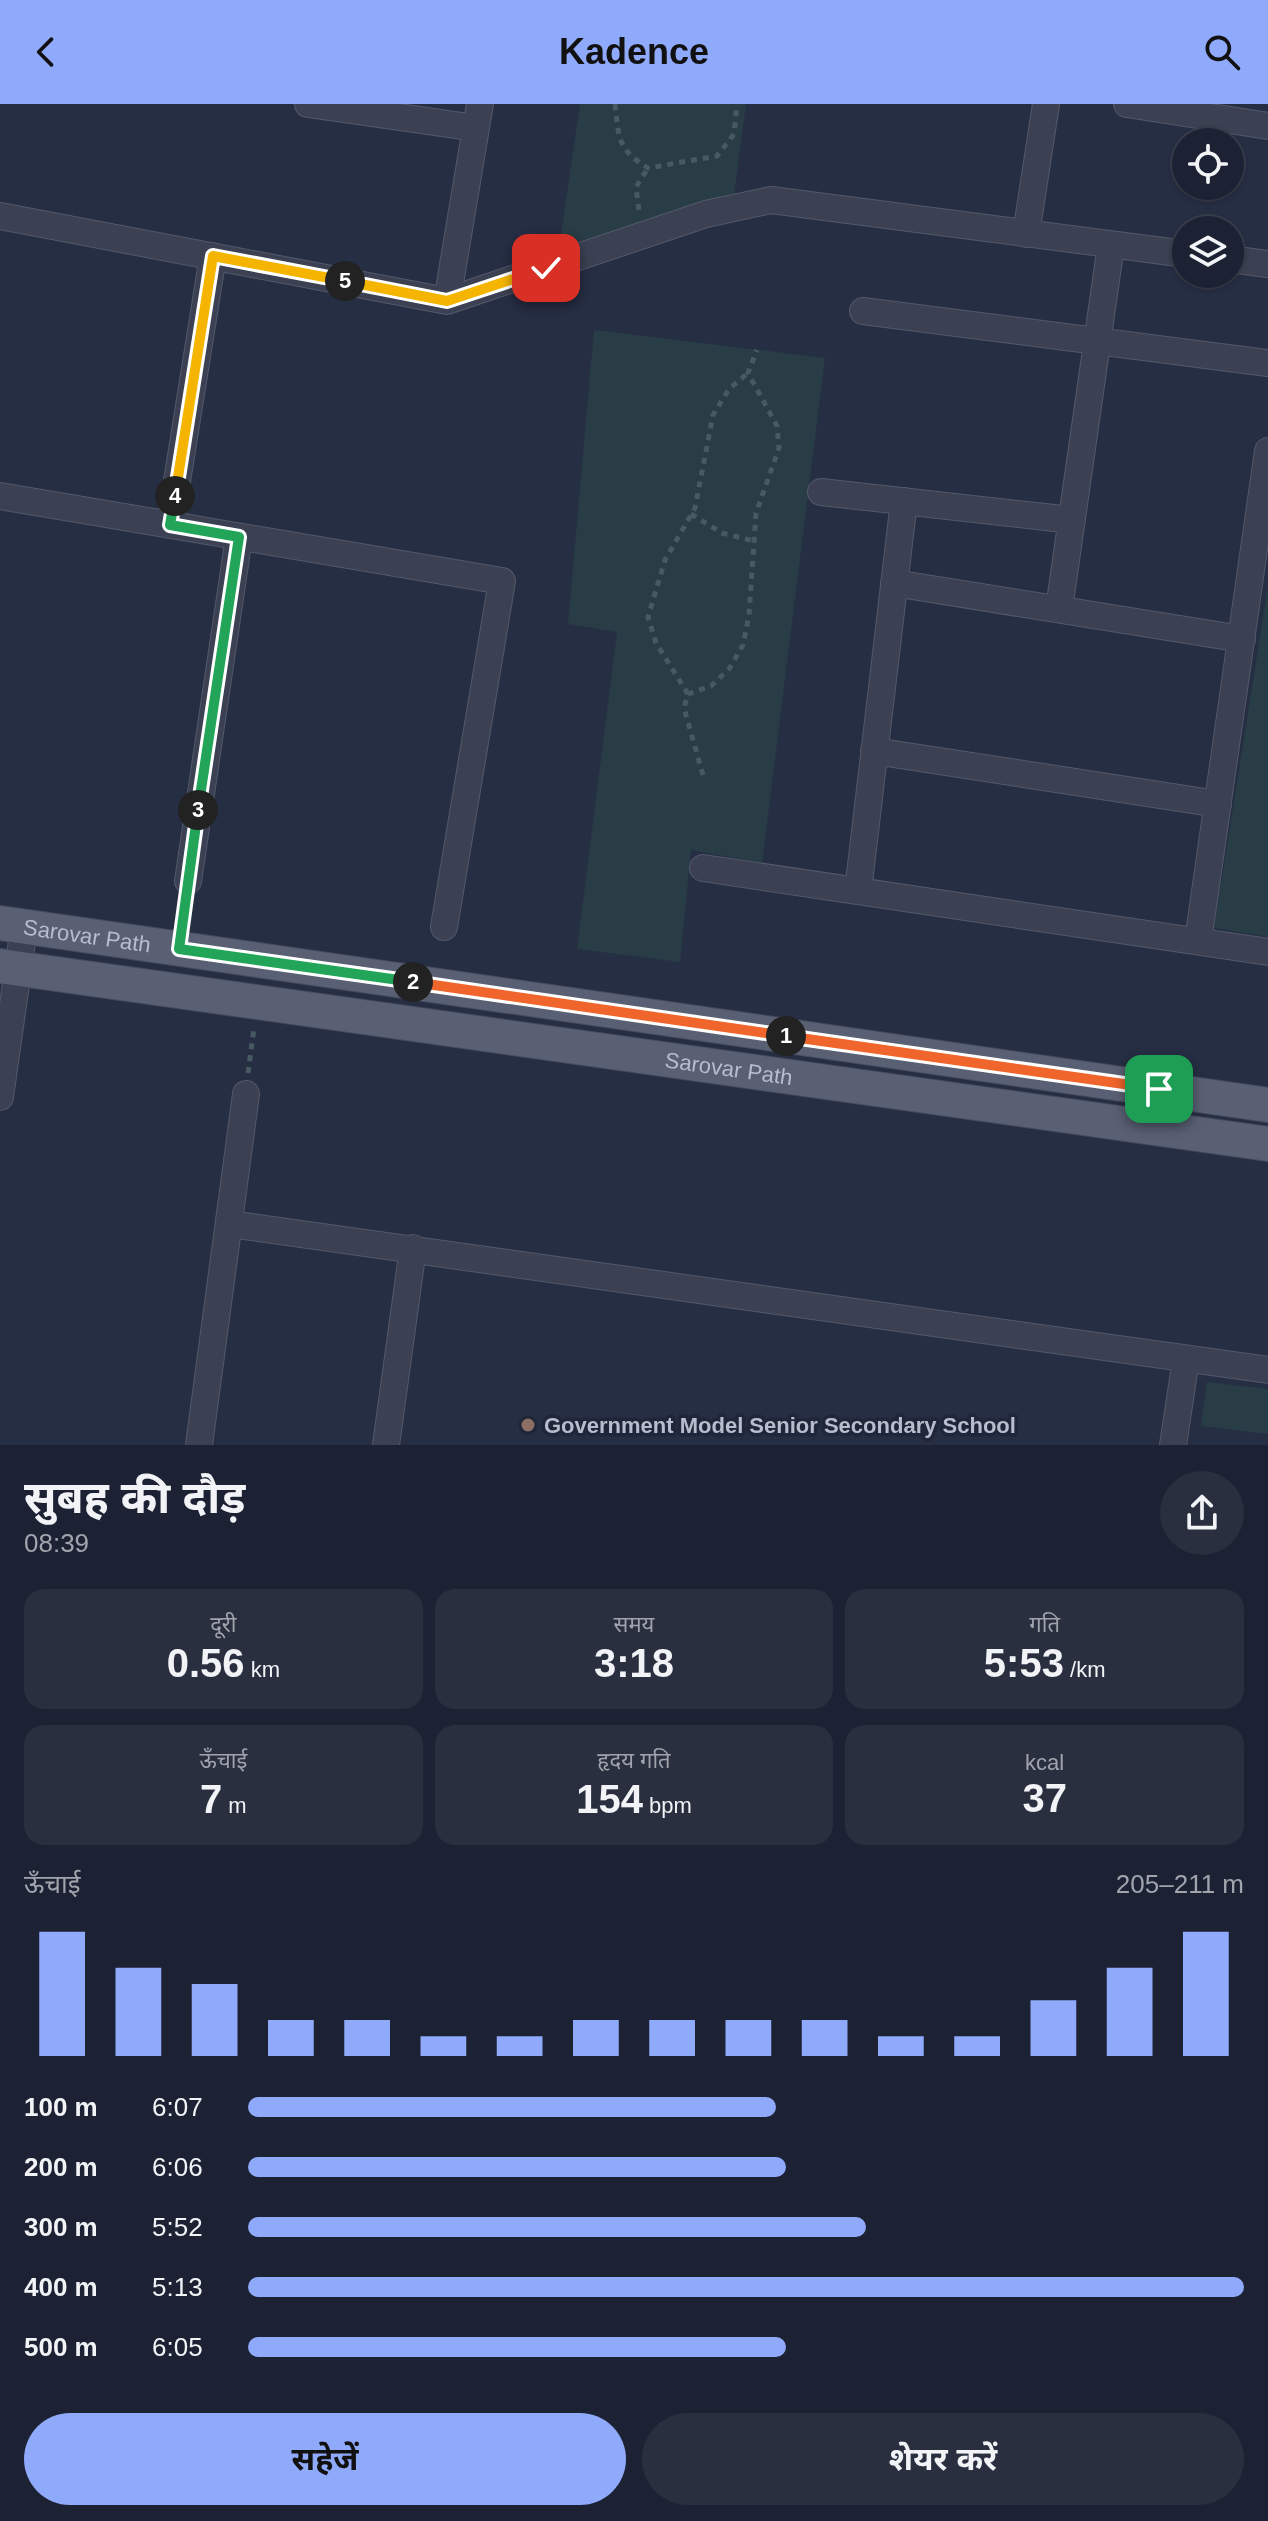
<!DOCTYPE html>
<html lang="hi">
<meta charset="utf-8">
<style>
body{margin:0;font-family:Arial,"Noto Sans Devanagari",sans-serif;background:#292f3f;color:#f1f3f6;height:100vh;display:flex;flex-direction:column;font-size:30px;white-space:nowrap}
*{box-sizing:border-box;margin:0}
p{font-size:26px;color:#a0a4ac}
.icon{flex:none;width:44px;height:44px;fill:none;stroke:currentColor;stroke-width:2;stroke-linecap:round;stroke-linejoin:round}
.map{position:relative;height:1341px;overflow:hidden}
.side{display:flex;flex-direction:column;background:#1c2233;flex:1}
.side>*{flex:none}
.fabs{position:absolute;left:1172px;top:24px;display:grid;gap:16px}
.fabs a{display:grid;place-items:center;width:72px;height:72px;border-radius:50%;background:#1c2233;box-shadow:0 2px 6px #0004,0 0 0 2px #3a3f4e;font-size:40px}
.pin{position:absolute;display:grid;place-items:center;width:68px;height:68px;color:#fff;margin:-34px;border-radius:16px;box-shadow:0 4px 12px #0006}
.km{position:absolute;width:40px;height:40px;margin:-20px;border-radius:50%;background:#222;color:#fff;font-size:22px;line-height:40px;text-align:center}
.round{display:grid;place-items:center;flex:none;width:84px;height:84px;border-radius:42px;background:#292f3f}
.overview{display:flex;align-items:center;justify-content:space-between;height:136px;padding:0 24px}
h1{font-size:44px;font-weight:700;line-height:60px}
.figures{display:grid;grid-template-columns:repeat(3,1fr);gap:12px;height:136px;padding:8px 24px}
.figures div{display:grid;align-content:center;border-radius:20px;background:#292f3f;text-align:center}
.figures b{font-size:40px;font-weight:700}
.figures small{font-size:22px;font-weight:400}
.figures p{font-size:22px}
.chart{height:224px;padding:16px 24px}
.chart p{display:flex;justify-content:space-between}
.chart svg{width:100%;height:144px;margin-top:8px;stroke:#8fa9fb;stroke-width:6}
.action{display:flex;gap:16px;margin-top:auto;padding:16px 24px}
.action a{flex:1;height:92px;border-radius:48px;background:#8fa9fb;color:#111;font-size:32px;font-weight:700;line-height:92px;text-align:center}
.action a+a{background:#292f3f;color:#f1f3f6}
ul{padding:0 24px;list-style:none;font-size:26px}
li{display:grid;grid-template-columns:128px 96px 1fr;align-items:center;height:60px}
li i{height:20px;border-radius:10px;background:#8fa9fb}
header{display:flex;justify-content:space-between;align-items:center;height:104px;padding:0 24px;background:#8fa9fb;color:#111;font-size:36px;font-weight:700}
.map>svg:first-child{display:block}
</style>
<header><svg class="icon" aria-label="back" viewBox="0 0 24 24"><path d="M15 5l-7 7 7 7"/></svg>Kadence<svg class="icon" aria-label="search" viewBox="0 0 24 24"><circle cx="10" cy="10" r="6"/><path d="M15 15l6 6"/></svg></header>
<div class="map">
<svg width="1268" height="1341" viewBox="0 0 1268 1341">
<rect width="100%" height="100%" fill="#262e44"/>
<path fill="#283d45" d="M580 0H746L734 91 559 144Z
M594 226 825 254 762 759 691 746 680 858 577 845 617 528 568 520Z
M1268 482V833L1214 824Z
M1207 1278 1268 1285V1330L1201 1322Z"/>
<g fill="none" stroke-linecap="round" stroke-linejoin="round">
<defs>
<path id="minor" d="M308 0 476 24
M1127 0 1268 22
M0 112 447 197 706 110 771 96 1186 150
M1026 130 1046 0
M1230 155 1268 160
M447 197 480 0
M863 207 1268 259
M821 388 1072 416
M0 392 502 477 444 823
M170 421 213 152
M894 479 1242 535
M1059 505 1111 141
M874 647 1218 700
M703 764 1268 848
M188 777 239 433
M858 787 904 397
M1198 837 1268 347
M0 993 24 823
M230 1120 1268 1266
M199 1341 246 990
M386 1341 413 1144
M1173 1341 1186 1255"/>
<g id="major">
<path id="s1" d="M0 819 1268 1001"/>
<path id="s2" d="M0 862 1268 1040"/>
</g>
</defs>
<use href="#minor" stroke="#53596a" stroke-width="28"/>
<use href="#major" stroke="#444a5c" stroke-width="36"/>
<path stroke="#475a61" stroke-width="5" stroke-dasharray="6 6" stroke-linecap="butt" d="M615 0C619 34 617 45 648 64L717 52 734 30 737 0
M639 106 636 83 648 64
M691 410 722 429 754 437
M688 590 656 539 648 513 665 456 695 404 713 311 729 285 748 269
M703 671 684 604 688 590 711 582 729 565 743 541 749 511 756 409 779 344 777 322 748 269 757 246
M182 820 185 798
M248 969 254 924"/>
<use href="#minor" stroke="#3b4153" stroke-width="26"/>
<use href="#major" stroke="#596073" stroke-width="34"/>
</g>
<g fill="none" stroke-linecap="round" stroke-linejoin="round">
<defs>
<path id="split-1" d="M786 932 1159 985"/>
<path id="split-2" d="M413 878 786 932"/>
<path id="split-3" d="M198 706 179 845 413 878"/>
<path id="split-4" d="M175 392 170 421 239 433 198 706"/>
<path id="split-5" d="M175 392 213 152 345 177"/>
<path id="split-6" d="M345 177 447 197 546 164"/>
</defs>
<use href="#split-1" stroke="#fff" stroke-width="16"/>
<use href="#split-2" stroke="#fff" stroke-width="16"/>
<use href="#split-3" stroke="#fff" stroke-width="16"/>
<use href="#split-4" stroke="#fff" stroke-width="16"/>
<use href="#split-5" stroke="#fff" stroke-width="16"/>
<use href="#split-6" stroke="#fff" stroke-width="16"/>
<use href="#split-1" stroke="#f0652b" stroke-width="10"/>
<use href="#split-2" stroke="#f0652b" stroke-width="10"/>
<use href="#split-3" stroke="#22a559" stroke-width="10"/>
<use href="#split-4" stroke="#22a559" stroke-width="10"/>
<use href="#split-5" stroke="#f5b400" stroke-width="10"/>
<use href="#split-6" stroke="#f5b400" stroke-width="10"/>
</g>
<circle fill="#8d6e63" stroke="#1f2639" stroke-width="3" cx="528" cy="1321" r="8"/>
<g text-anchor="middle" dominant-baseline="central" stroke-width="7" stroke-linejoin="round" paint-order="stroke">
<g font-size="22" fill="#b8bdcd" stroke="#1f2639">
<text stroke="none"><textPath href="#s1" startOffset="88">Sarovar Path</textPath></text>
<text stroke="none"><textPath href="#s2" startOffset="736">Sarovar Path</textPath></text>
</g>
<g font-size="22" font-weight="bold" fill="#b8bdcd" stroke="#1f2639" text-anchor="start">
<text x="544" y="1321">Government Model Senior Secondary School</text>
</g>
</g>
</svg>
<div class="fabs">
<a><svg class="icon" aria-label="locate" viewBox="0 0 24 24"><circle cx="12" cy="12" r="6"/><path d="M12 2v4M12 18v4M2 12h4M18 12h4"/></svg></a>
<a><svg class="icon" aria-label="layers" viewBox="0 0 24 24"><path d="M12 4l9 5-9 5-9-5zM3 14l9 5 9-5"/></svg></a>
</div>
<div class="pin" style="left:1159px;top:985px;background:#1e9e55"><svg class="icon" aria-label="arrive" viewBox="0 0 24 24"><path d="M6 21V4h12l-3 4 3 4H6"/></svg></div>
<div class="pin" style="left:546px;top:164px;background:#d93025"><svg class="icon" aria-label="check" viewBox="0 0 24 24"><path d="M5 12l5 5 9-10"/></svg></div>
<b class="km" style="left:786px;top:932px">1</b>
<b class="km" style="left:413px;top:878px">2</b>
<b class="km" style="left:198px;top:706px">3</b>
<b class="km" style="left:175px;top:392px">4</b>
<b class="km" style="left:345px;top:177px">5</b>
</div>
<section class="side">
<div class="overview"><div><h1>सुबह की दौड़</h1><p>08:39</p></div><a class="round"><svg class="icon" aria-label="share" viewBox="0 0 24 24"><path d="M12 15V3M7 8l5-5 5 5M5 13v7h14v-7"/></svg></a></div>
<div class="figures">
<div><p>दूरी</p><b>0.56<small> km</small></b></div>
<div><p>समय</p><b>3:18</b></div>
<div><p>गति</p><b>5:53<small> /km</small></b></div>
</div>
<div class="figures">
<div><p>ऊँचाई</p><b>7<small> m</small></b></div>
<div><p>हृदय गति</p><b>154<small> bpm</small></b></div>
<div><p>kcal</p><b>37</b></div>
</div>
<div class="chart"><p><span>ऊँचाई</span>205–211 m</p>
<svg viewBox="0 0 160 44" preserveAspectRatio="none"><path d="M5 44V6M15 44V17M25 44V22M35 44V33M45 44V33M55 44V38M65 44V38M75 44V33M85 44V33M95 44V33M105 44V33M115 44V38M125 44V38M135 44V27M145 44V17M155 44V6"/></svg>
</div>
<ul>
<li><b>100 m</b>6:07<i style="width:53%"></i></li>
<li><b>200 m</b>6:06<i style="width:54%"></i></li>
<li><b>300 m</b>5:52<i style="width:62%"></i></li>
<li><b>400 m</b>5:13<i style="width:100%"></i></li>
<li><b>500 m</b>6:05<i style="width:54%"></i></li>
</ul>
<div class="action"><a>सहेजें</a><a>शेयर करें</a></div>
</section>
